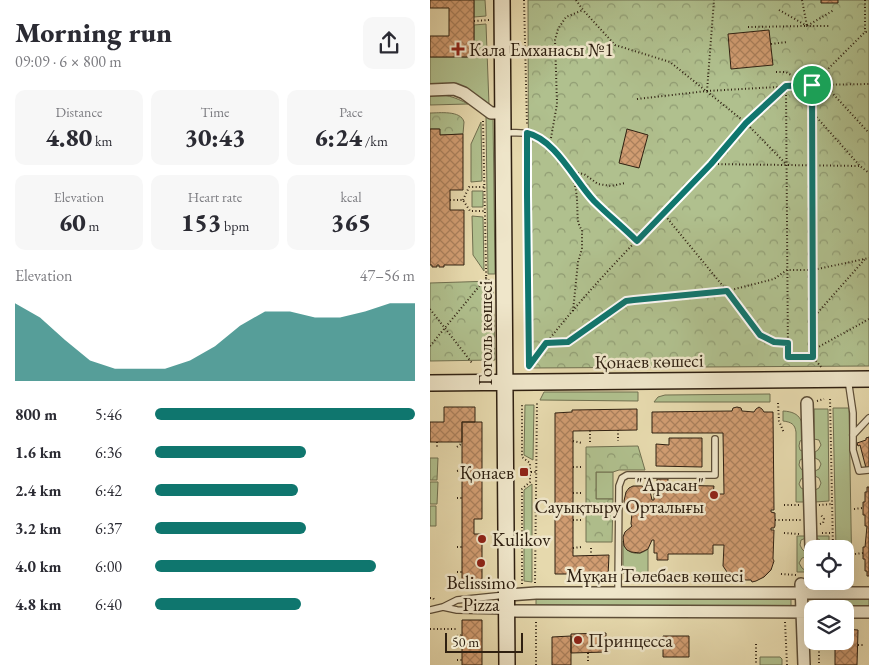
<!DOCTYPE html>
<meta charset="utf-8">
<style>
body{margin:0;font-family:"EB Garamond",serif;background:#f7f7f7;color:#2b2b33;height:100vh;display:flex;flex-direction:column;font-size:19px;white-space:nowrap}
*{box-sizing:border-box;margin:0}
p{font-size:16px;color:#7c7c81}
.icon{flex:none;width:28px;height:28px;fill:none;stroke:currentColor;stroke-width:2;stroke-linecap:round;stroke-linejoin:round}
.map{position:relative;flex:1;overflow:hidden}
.sheet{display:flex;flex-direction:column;background:#fff;width:430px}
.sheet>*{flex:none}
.buttons{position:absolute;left:374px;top:540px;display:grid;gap:10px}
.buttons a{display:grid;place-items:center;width:50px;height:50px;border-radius:10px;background:#fff;box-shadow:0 5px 20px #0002;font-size:25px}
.scale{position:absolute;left:15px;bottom:12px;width:78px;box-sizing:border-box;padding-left:5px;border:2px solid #2f2011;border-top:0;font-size:14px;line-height:18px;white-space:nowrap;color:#2f2011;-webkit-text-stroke:4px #efe6ca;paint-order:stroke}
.pin{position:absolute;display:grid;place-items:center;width:42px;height:42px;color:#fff;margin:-21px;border:2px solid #fff;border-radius:50%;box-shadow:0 1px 5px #0007}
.round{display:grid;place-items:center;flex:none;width:52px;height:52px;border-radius:10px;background:#f7f7f7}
.headline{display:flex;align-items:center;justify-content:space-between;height:85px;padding:0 15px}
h1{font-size:28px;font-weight:800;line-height:38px}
.metrics{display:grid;grid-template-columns:repeat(3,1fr);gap:8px;height:85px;padding:5px 15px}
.metrics div{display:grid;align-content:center;border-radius:10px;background:#f7f7f7;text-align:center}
.metrics b{font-size:25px;font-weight:800}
.metrics small{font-size:14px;font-weight:400}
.metrics p{font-size:14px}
.chart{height:140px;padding:10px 15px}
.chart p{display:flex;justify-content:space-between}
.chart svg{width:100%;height:90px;margin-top:5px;fill:#0f766e;opacity:.7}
ul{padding:0 15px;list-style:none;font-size:16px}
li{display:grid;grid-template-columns:80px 60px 1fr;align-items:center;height:38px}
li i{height:12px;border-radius:6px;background:#0f766e}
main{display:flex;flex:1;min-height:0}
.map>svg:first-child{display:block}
</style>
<main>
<section class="sheet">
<div class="headline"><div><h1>Morning run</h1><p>09:09 · 6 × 800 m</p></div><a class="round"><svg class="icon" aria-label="share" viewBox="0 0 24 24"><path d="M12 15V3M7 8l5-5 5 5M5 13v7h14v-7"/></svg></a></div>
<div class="metrics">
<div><p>Distance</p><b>4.80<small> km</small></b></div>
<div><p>Time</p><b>30:43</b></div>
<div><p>Pace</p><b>6:24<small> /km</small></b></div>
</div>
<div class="metrics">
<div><p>Elevation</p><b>60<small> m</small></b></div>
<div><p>Heart rate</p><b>153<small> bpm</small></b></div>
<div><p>kcal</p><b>365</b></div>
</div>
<div class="chart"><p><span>Elevation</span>47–56 m</p>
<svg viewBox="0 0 160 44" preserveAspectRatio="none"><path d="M0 44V6L10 13L20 24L30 34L40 38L50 38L60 38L70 34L80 27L90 17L100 10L110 10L120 13L130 13L140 10L150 6L160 6V44z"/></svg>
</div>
<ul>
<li><b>800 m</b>5:46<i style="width:100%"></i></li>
<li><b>1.6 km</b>6:36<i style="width:58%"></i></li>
<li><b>2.4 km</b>6:42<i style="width:55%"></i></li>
<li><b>3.2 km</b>6:37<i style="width:58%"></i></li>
<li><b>4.0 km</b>6:00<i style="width:85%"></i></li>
<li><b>4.8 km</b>6:40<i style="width:56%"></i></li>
</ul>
</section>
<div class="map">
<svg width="439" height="665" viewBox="0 0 439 665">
<defs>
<pattern id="forest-crowns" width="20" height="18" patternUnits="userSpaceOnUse" patternTransform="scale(1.25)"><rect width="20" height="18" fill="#b0c08e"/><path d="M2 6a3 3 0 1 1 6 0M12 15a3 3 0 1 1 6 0" fill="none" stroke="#909c73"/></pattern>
<pattern id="building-cross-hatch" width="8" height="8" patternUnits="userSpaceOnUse" patternTransform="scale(1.25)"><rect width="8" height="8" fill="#d19d72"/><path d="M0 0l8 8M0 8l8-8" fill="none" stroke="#aa805c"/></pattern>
</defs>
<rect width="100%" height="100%" fill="#e6d9ad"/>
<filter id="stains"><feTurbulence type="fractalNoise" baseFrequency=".004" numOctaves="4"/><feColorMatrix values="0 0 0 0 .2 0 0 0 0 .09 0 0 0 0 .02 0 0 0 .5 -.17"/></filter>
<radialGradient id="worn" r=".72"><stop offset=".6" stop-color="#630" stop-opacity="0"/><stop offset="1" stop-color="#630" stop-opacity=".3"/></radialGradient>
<path fill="#b0c08e" stroke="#707050" d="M44 0H55L56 16 44 17Z
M56 24 59 105 0 85V57H44V25Z
M0 94C15 94 25 97 38 104L0 105Z
M56 116H63L65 274H58Z
M51 122 52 181 41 182V144Z
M42 191H53V207H42Z
M42 216 53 217 54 271 43 255Z
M114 392H208V401L110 400Z
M340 394V402H224L228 397 235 395Z
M95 405H104L103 460 94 455Z
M403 408H419L422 580H415V549H406Z
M384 409H398L399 501 385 502V490L389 488 391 483 389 478 385 476V471L389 469 391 464 389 460 385 458V452L388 450 391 445 389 440 384 439Z
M353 411C372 412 373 422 374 439L370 441 369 446 370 450 374 452V458L370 460 369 465 371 469 375 471V477L371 479 369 484 371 488 375 490V502H366V432C365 424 361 422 353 421Z
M166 472H183V499H166Z
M0 482H8L7 504H0Z
M102 484V582L94 581V490Z
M0 506H6V526H0Z
M367 536H376V538L371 540 370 545 372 549 375 552 376 557 372 558 369 563 372 568 376 571V572H367Z
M385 536H399V549H390L392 544 390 540 386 538Z
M193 541C197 554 208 557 218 549V582H214L208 573H193Z
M361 592V612L106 610V593Z
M392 592 439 593V612L415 609H393Z
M330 657H350L352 659V665H330Z"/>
<path fill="url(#forest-crowns)" stroke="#707050" d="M98 0H439V366L99 368Z
M0 113C9 113 31 110 34 122 34 126 33 130 33 134L10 135 9 129H0Z
M63 281 65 360 0 361V283Z
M208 446 215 470H189L183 472H166V499H183L182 542H156V447Z
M0 458H8L7 480H0Z"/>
<path fill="url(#building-cross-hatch)" stroke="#2f2011" d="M0 0H44V57H0V36H19V8H0Z
M391 0H408V3H391Z
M339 30 343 65 301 69 298 34Z
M0 129H10V135L33 134V190H20V210H34V265H14V267H9V265H7V267H2V265H0Z
M197 129 218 135 209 168 189 163Z
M14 407H45V422H32V442H0V422H14Z
M307 407 311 408 312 411 324 412 326 409 329 407 332 409 334 412H343L344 510H341V512L345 513V526L344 528H341V530H344L343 559 344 561 341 570 334 577 326 581 322 582 321 580H315L314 582 306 580 299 575 293 566 294 545H283V554H238V560H227V553H224V540H222L218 549 210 553 201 552 197 550 194 546 193 537 195 532 202 526 201 524 202 513 195 506 194 501 196 492 199 488 203 486H212L220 491 222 500H224V486H227V479H238V485L284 486 283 494H294L293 433H222V412L302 411 303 408Z
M207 409V430L143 431V556L179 555 178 576H143L144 574H125V413L142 412V410Z
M32 422H52V519H44V534H52V585H32Z
M439 437V468H436L430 445 428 446 427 443 436 440V438Z
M239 438H272V467L226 466V444L239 445Z
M437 487H439V576H437V571H435V559H433V547H435L437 526H435V515H433V502H435V492H437Z
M32 620H52V665H32Z
M415 629 428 630 427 665H405V641H415Z
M176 633V652L141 653V634Z
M141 636V665H122V637Z
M233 636H259V657H233Z"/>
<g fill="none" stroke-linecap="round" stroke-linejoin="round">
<defs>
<path id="lane" d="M73 133C97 133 100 130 119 146
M418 379 423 413V450L429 471 439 470
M423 435 439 418
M188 593 189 486 192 478 197 475H285V439
M13 607 27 610 75 611
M0 610 13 607 27 600 76 595"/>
<path id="street" d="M0 90 24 89 34 93 61 113H73
M377 403 382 584
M371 584 374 665
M77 595 106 593H439
M77 611 382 612
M415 612H439"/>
<path id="secondary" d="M72 0 77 665
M0 383 439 379"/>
</defs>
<use href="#lane" stroke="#5d4e38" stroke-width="8"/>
<use href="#street" stroke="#5d4e38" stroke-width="14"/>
<use href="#secondary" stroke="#2f2011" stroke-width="18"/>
<path stroke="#2f2011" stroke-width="2" stroke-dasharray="1 2.5" stroke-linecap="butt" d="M94 0 97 125
M146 0 153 10 185 45 240 62 316 123 357 165
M372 0 377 26
M435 0V32
M349 10 377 26H399
M44 21 59 20
M318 27 377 26 404 10
M341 44 357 42
M346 72H356L361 75
M394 84 439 133
M356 88 358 357H383
M277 91 284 0
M207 99 277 91 382 85 439 84
M382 112 430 166 439 173
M53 121 58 363
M121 138 127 104 125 40 128 29 136 17 153 10
M97 142 99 365
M123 151 142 172 163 200 207 241
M281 164 430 166
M20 200H33L40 211H55
M33 200 39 187H55
M233 213 297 291 330 335 344 342 358 343
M0 309 42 363
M143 311 148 262 152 249V230C146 223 148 211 147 201 147 192 144 182 142 172L154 174 168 184 181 186 195 183
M383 318 435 259
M115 343 138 342 196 301 204 300 297 291 344 279 357 270H383L439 258
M0 346 56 278 61 282
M383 350 439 319
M99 366C149 297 210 237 269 176 286 159 300 140 317 123 330 110 343 98 356 86
M391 367 383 357 382 85 435 32H439
M400 399 403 549
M387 401 394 399
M348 403 349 421 354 433
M188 430V441
M143 441 152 443
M7 442V447
M160 442V430
M27 447 31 444
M143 467H152
M27 471 32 470
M94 472H106
M143 493H152
M27 498H32
M354 505H369
M389 505 402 504
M424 509 433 508
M143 520H152
M345 520H371
M390 524 393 523 394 519 391 515
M354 533 369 534
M392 533H402
M27 547H32
M143 548 152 547
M425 554 433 553
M161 556V547
M27 572H32
M351 574 366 575
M105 583 107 403
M92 584V489L100 482V463L92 457V403
M0 598H3L5 601
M106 622V665
M355 622 357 665
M0 629H27
M27 636 32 635
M389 641V665
M326 644V665
M428 645H433
M158 653V661
M27 660H32"/>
<use href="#lane" stroke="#efe6ca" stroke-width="5.5"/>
<use href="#street" stroke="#efe6ca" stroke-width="11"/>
<use href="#secondary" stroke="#efe6ca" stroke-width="15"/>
</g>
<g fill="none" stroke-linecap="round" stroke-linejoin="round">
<defs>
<path id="route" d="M382 85 383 357H358V343L344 342 330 335 297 291 204 300 196 301 138 342 116 343 99 366 97 195V133C125 139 145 181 164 201 178 215 193 227 207 241L281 164 316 123 356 86Z"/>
</defs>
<use href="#route" stroke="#fff" stroke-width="10"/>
<use href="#route" stroke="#0f766e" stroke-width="6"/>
</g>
<g fill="#8f2418" stroke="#efe6ca" stroke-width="2">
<path d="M25.5 41.5h5v5h5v5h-5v5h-5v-5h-5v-5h5z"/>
<rect x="89" y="467" width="10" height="10" rx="2.5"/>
<circle cx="284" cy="495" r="5"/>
<circle cx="52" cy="539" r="5"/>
<circle cx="51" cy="563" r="5"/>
<circle cx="148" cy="640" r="5"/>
</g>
<g text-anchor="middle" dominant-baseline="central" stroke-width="5" stroke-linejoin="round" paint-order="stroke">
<g font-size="19" fill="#2f2011" stroke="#efe6ca" text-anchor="start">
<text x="39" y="49">Кала Eмханасы №1</text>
<text x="84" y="472" text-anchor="end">Қонаев</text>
<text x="274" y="484" text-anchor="end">"Арасан"<tspan x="274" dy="22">Сауықтыру Орталығы</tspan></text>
<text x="62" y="539">Kulikov</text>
<text x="51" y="582" text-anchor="middle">Belissimo<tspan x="51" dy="22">Pizza</tspan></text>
<text x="158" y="640">Принцесса</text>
</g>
<g font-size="19" fill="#2f2011" stroke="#efe6ca">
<text transform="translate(55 333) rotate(-90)">Гоголь көшесі</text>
<text transform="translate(219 361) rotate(-1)">Қонаев көшесі</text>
<text x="225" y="575">Мұқан Төлебаев көшесі</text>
</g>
</g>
<rect width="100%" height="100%" filter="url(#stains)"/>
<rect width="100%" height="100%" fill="url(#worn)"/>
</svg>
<div class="buttons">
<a><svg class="icon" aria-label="locate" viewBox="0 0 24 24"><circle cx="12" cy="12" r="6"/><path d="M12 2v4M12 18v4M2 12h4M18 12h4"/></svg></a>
<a><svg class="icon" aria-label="layers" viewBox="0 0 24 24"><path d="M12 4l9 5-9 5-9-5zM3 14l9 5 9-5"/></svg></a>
</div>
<div class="scale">50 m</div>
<div class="pin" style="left:382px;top:85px;background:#1e9e55"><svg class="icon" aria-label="arrive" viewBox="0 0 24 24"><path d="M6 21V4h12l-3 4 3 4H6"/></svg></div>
</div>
</main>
